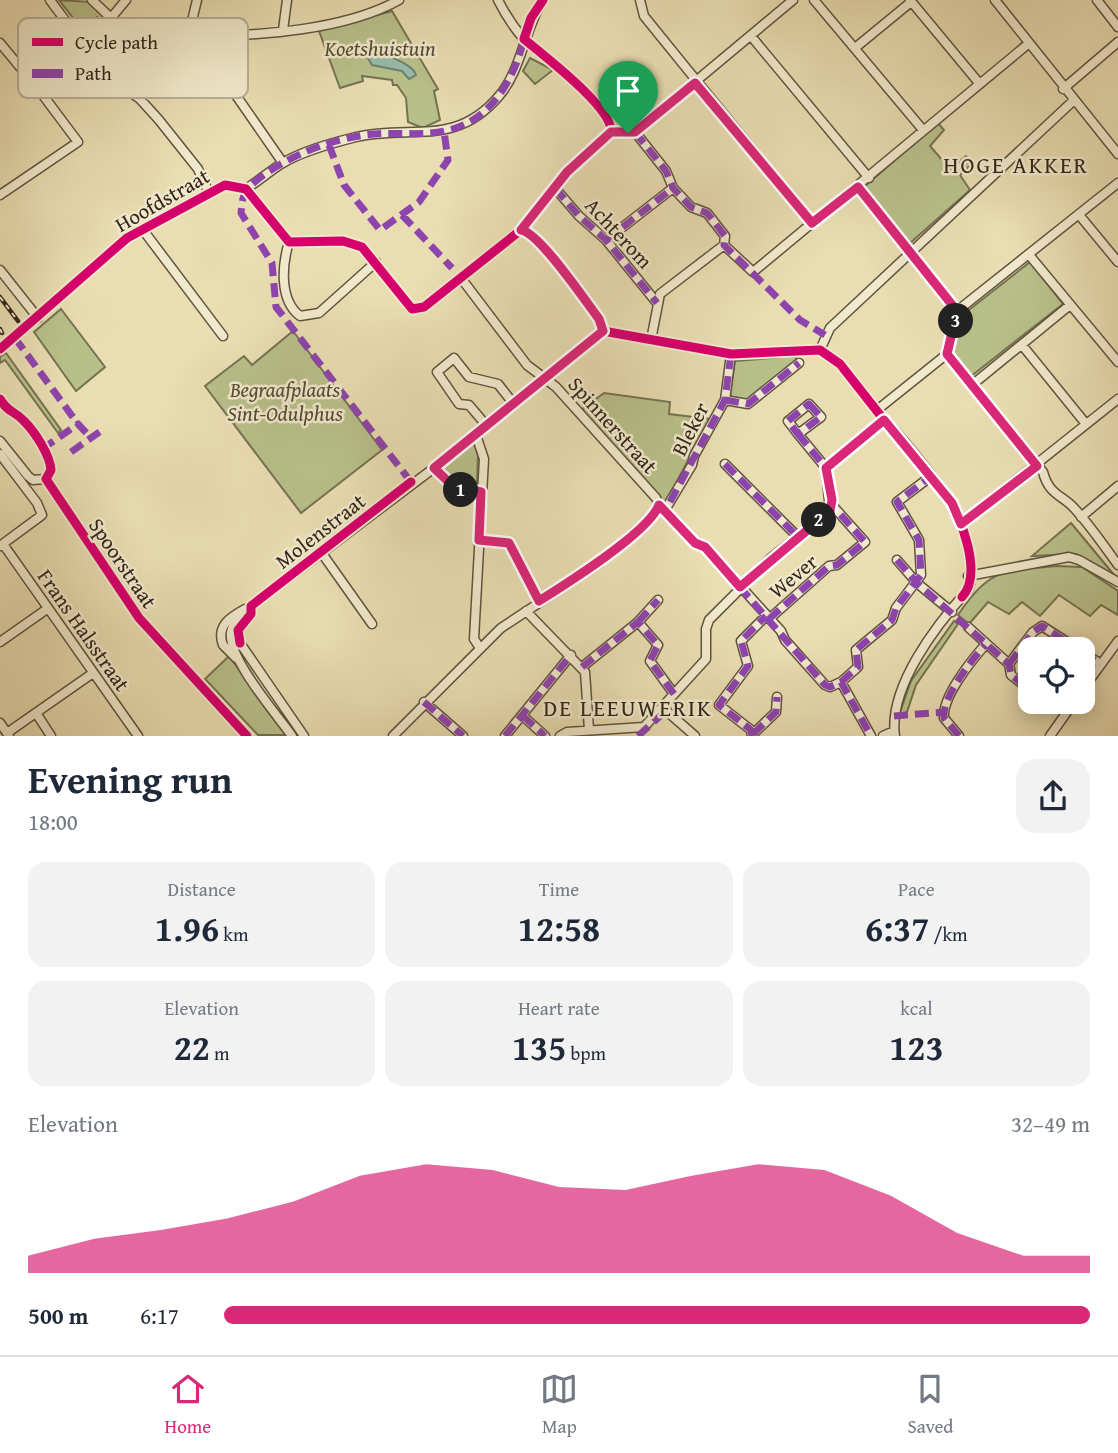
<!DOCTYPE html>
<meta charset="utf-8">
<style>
body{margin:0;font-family:"Gentium Book Plus",serif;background:#f2f2f3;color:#1f2937;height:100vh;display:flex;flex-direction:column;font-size:26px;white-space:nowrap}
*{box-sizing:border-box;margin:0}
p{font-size:23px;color:#747a83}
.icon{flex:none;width:38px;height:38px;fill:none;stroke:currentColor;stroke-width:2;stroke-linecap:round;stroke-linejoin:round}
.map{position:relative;height:736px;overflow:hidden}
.drawer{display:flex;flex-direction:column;background:#fff;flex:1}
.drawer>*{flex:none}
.fabs{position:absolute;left:1018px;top:637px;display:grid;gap:14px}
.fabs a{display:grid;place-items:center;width:77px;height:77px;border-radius:14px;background:#fff;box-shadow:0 4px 18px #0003;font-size:35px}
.pin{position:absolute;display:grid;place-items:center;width:60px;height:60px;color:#fff;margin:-72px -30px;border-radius:50% 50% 50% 0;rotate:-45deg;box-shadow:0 0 7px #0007}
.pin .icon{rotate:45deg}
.km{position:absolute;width:35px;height:35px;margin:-18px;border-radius:50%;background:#222;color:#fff;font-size:19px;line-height:35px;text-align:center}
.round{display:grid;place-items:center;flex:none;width:74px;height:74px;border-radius:21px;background:#f2f2f3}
.summary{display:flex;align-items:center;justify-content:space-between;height:119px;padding:0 28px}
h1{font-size:38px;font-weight:600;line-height:52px}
.metrics{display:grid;grid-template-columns:repeat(3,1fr);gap:10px;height:119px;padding:7px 28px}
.metrics div{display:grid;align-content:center;border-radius:18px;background:#f2f2f3;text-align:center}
.metrics b{font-size:35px;font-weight:600}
.metrics small{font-size:19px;font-weight:400}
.metrics p{font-size:19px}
.chart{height:196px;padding:14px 28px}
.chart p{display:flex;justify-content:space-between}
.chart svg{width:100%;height:126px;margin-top:7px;fill:#db2777;opacity:.7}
ul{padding:0 28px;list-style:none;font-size:23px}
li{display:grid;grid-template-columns:112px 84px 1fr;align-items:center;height:52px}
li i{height:18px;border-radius:9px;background:#db2777}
.menu{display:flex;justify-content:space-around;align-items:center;height:98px;border-top:2px solid #e0e1e3;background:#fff;font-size:19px;color:#747a83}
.menu a{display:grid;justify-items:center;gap:4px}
.menu .active{color:#db2777}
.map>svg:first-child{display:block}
</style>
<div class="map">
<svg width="1118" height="736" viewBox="0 0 1118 736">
<rect width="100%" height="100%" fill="#e9ddb1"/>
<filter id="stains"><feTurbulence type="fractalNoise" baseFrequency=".00286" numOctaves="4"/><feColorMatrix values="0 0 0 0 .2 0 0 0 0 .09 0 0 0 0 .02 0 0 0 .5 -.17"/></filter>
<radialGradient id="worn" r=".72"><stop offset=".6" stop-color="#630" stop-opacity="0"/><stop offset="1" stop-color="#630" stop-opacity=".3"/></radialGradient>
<path fill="#b8c08a" stroke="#757252" stroke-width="2" d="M59 0 90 2 106 16 101 21 97 17 84 26 85 33Z
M392 11 438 89 434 91 440 120 423 128 408 122 406 98 397 85H393L392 80 362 76 363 81 340 88 319 31Z
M530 58 553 70 535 84 523 71Z
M938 123 944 130 930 146 950 169 966 156 973 163 960 175 970 190 909 244 864 187Z
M1030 262 1063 304 970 377 951 354 965 313Z
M61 309 105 367 76 391 34 332Z
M293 331 382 450 301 513 205 386 244 356 252 365Z
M6 353 61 430 58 433 5 360 0 363V357Z
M797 356 795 363 746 401 730 396 735 361Z
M604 393 670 402 669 414 711 419C693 448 682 475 664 504L581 410Z
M473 441 478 455 477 486 459 483 439 467Z
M1071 523 1115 576 1076 554 1032 556Z
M1057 566 1082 567 1118 591V615L1101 605 1090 616 1059 595 1040 616 1022 602 1009 614 988 602 969 624 958 615C989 568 1003 571 1057 566Z
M954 621 958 624 916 685 907 712 899 715 911 681Z
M229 656 287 735H258L205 679Z"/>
<path fill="#97bcaa" stroke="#6f8070" stroke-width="2" d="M369 48H376C388 58 412 63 416 75L409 79 402 71 372 65 365 53Z"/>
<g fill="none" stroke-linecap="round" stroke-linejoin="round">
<defs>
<path id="minor" d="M50 0 105 74 140 99 159 120 198 169 209 193
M92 0 111 18
M640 0 644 16 812 223
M814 0 923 130
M910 0 979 83
M995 0 1118 154
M1097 0 1118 27
M283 30 287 0
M751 36 869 178
M210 37 215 65 283 163
M190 38C254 35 342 32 399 0
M0 43 39 90
M81 43 111 18 126 0
M855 48 911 2
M1063 89 1118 42
M140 99 184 54 197 0
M611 132H635
M635 132 666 171 673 188 691 207 707 213 725 236 724 245 753 272 1028 44
M635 132 793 0
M858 187 957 311
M555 188 579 216 606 240 657 303
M246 189C258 181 269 172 281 164 302 151 332 143 356 137 411 124 455 148 499 96 522 69 524 30 543 0
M0 195 78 142 39 90 91 55
M1080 216 1118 262
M143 230 223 336
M521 230C539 232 586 302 599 319L603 331
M606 240 673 188
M289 242C282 265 279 300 300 316L319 313 376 262
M1030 256 1118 362
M0 270 38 318
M461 278 527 365 556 387 656 498 659 505 695 543 705 547 781 631 785 640 825 685 830 687 841 682 871 736
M603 331 731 354 820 350 840 364 886 423
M651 340 660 294 724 245
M1022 345 1086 424
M0 349 127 238 225 185 246 189 289 242 343 241 362 247 412 309 424 307 521 230 567 172 611 132C614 106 540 56 522 37 512 25 505 14 498 0
M820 350 830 328 1073 101
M947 354 1043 472C1049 495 1062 495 1074 508 1090 525 1104 546 1118 565
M972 385 1070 305
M0 399C8 413 15 411 24 421 35 432 50 455 51 470L46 479
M725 400 748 404 799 363
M809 404 821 417 798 434 788 421Z
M877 410 947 354 957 311 1118 183
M884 420C898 431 948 495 956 511 964 528 977 573 968 590 937 624 888 687 895 736
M486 425 469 405 459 404 437 372 454 358 469 377 498 384 513 403
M798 434 826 468
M476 435 484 459 474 639 480 648
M0 441 28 476 33 480 46 479
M0 454 37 503 42 515 0 546
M725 464 798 537
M434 468 453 486 481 492
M46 479 139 618 247 736
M665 510 692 465 694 456 725 400 731 354
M1081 517 1118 486
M961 524 1118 399
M479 540 509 543 539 601
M3 544 138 736
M321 552 372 624
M897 560 917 583 952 612
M968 576 1069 557 1079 560 1118 582
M526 611 585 672 589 730
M769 619 829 566 837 565 865 542 832 505
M638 622 658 600
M968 627 1009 664 1011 675 1030 690
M0 642 47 609
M240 643 304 736
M1083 653 1101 664
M236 658 223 645C216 626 230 617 245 609
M1009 664 1033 632 1042 626 1078 649
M582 667 638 622 658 645 650 661 674 694
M841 682 858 667 856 650 892 620 896 608 921 575 919 540 897 502 930 477
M1083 689 1118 641
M424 702 463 736
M662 707 695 736
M36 713 51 736
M523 716 545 736
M0 723 9 736
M7 733 93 673
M753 734 776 712 777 697
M292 736C277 715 227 657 231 632 233 622 244 614 251 606L434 468 603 331
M393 736 501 628 598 564 652 517 659 505
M505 736 571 655
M560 736 567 732 644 727 706 659V629L709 620 772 557 830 511 826 468 884 420
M752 736 751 730 719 705 748 666 741 641 766 616
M883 736 894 731
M959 736 944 718C942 697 971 661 985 645
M1050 736 1074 702"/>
</defs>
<use href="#minor" stroke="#605340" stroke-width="11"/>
<use href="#minor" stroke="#f1e9cc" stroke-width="8"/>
<defs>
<path id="rail" d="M0 297 18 321
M0 329 2 333"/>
</defs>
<use href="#rail" stroke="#32251a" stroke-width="4.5"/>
<use href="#rail" stroke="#f1e9cc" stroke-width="2" stroke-dasharray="5" stroke-linecap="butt"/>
<path stroke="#8e44ad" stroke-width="7" stroke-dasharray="14 7" stroke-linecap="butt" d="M635 132 666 171 673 188 691 207 707 213 725 236 724 245 800 320 825 335
M329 145 344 185 380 230 419 202 448 160 444 131
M555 188 579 216 606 240 657 303
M402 215 452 268
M606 240 673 188
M15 338 78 424
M725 400 748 404 799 363
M809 404 821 417 798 434 788 421Z
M798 434 826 468
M42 449 78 424 91 438
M71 452 105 428
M725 464 798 537
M411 482 276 307 272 263 241 213C242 206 242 194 248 188 278 159 333 137 375 134 398 132 422 136 445 131 490 122 514 80 524 39
M670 502 725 400 731 354
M667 512 695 543 705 547 825 685 830 687 841 682 871 736
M897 560 917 583 1009 664 1011 675 1030 690
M769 619 829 566 837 565 865 542 832 505
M638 622 658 600
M1083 653 1101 664
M1009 664 1033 632 1042 626 1078 649
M582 667 638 622 658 645 650 661 674 694
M841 682 858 667 856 650 892 620 896 608 921 575 919 540 897 502 930 477
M424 702 463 736
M523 716 545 736
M894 716 944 712
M753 734 776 712 777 697
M505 736 571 655
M638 736 666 711
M752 736 751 730 719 705 748 666 741 641 766 616
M959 736 944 718C942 697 971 661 985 645"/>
<defs>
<path id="cycleway" d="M0 349 127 238 225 185 246 189 289 242 343 241 362 247 412 309 424 307 521 230 567 172 611 132C613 108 543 55 524 39L531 18 543 0
M546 378 603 331 731 354 820 350 840 364 884 420
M0 399C8 413 15 411 24 421 35 432 50 455 51 470L46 479 139 618 247 736
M945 495C962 516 983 575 962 597
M240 643 238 630 251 614V606L411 482"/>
</defs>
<use href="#cycleway" stroke="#f1e9cc" stroke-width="13"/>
<use href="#cycleway" stroke="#d6006c" stroke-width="9"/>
</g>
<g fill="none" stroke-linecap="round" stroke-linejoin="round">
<defs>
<path id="route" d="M695 83 812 223 858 187 957 311 947 354 1037 466 961 524 952 503 884 420 826 468 832 500 830 511 740 587 705 547 695 543 659 505C648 533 566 584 539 601L509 543 479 540 481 492 453 486 434 468 603 331 599 319C586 302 539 232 521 230L567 172 611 132H635Z"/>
</defs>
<use href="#route" stroke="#fff" stroke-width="14"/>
<use href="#route" stroke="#db2777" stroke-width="9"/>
</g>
<g text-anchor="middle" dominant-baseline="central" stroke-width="5" stroke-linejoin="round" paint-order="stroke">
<g font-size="21" font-style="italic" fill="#544c36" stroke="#f1e9cc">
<text x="380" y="48">Koetshuistuin</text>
<text x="285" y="389">Begraafplaats<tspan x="285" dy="24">Sint-Odulphus</tspan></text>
</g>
<g font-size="21" fill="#32251a" stroke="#f1e9cc">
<text transform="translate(162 200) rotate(-30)">Hoofdstraat</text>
<text transform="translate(619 233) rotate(47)">Achterom</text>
<text transform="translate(613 425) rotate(48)">Spinnerstraat</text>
<text transform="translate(690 429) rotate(-63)">Bleker</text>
<text transform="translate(320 531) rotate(-38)">Molenstraat</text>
<text transform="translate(123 563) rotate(56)">Spoorstraat</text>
<text transform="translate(793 576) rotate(-40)">Wever</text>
<text transform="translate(84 630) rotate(55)">Frans Halsstraat</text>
</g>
<g font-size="23" letter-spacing="2" fill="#32251a" stroke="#f1e9cc">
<text x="1016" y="164">HOGE AKKER</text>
<text x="628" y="707">DE LEEUWERIK</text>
</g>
</g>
<rect x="18" y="18" width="230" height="80" rx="10" fill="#f1e9cc" stroke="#b8ae97" stroke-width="2"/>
<rect x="32" y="38" width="31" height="8" fill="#d6006c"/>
<rect x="32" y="69" width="31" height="9" fill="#8e44ad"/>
<g font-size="19" fill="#32251a">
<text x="75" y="49">Cycle path</text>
<text x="75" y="80">Path</text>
</g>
<rect width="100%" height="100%" filter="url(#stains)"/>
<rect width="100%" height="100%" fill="url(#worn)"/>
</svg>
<div class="fabs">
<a><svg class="icon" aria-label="locate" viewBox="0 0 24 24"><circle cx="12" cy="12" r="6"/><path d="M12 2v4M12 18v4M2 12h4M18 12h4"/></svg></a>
</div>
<div class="pin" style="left:628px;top:133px;background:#1e9e55"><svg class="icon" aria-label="arrive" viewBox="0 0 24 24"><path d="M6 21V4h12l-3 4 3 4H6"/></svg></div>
<b class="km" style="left:461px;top:490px">1</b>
<b class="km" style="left:819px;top:520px">2</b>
<b class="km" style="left:956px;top:321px">3</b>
</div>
<section class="drawer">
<div class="summary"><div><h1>Evening run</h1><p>18:00</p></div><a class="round"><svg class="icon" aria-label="share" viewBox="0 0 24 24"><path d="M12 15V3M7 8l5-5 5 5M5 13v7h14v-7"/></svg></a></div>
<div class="metrics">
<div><p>Distance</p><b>1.96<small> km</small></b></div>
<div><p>Time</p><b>12:58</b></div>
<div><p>Pace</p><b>6:37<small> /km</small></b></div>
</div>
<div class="metrics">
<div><p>Elevation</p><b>22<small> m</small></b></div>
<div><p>Heart rate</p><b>135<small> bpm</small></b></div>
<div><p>kcal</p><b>123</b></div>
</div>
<div class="chart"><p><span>Elevation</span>32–49 m</p>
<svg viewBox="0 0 160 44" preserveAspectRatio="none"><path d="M0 44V38L10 32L20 29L30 25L40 19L50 10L60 6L70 8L80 14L90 15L100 10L110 6L120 8L130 17L140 30L150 38L160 38V44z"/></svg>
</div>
<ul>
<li><b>500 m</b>6:17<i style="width:100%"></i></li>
</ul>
</section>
<nav class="menu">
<a class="active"><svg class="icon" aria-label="home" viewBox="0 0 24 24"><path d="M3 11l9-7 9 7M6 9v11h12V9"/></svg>Home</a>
<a><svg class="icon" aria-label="map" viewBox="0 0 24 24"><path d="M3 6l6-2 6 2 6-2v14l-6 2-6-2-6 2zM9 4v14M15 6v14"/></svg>Map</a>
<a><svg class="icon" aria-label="saved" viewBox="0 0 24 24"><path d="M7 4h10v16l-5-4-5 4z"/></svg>Saved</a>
</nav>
